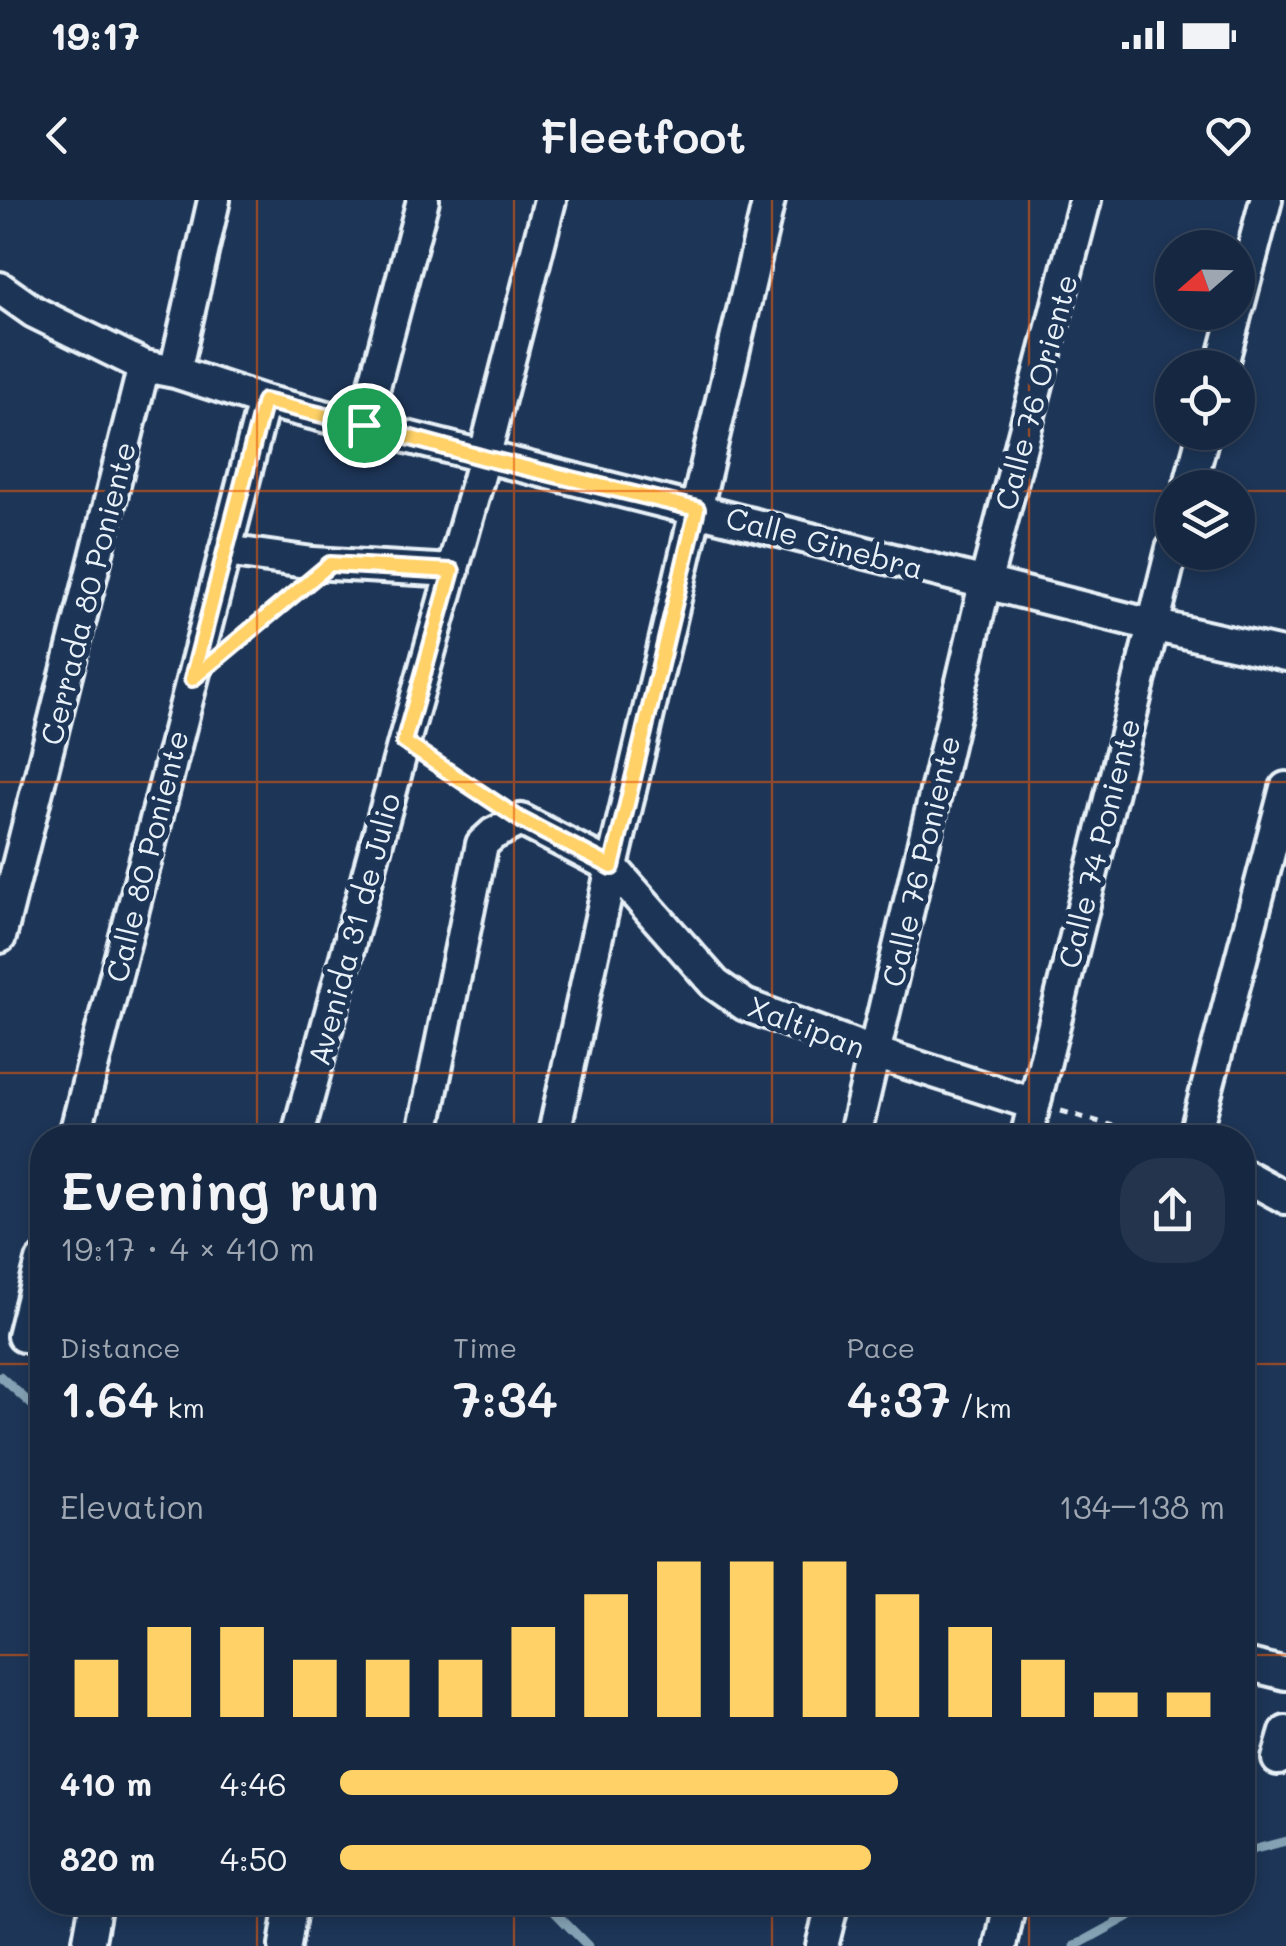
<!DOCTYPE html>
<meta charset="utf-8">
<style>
body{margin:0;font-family:Mali,sans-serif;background:#23344c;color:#f1f3f6;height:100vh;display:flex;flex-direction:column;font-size:38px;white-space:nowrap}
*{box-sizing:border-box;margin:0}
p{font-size:32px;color:#9ea6b1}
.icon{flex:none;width:55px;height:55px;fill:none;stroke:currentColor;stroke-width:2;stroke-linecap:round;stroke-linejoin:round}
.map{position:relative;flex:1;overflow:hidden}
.panel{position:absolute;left:30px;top:925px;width:1225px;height:790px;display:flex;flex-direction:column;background:#162841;border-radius:40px;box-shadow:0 5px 15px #0003,0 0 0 2px #35445a}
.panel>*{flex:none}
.needle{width:65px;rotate:250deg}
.controls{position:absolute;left:1155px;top:30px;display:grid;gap:20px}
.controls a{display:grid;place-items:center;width:100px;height:100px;border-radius:50%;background:#162841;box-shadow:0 5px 15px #0003,0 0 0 2px #35445a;font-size:50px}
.pin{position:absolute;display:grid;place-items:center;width:85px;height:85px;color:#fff;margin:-42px;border:5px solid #fff;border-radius:50%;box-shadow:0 2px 10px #0007}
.round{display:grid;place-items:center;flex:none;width:105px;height:105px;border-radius:40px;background:#23344c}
.overview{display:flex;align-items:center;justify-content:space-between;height:170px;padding:0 30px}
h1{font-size:55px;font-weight:600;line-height:75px}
.stats{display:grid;grid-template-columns:repeat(3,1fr);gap:15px;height:170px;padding:10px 30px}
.stats div{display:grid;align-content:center}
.stats b{font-size:50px;font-weight:600}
.stats small{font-size:28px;font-weight:400}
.stats p{font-size:28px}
.chart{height:280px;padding:20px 30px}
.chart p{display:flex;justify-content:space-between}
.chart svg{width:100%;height:180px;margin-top:10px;stroke:#ffd166;stroke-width:6}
ul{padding:0 30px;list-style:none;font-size:32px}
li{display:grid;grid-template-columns:160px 120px 1fr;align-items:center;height:75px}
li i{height:25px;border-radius:12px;background:#ffd166}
.status{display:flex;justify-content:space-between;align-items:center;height:70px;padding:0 50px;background:#162841;direction:ltr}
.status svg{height:28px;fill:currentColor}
header{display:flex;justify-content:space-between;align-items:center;height:130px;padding:0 30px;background:#162841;font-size:45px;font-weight:600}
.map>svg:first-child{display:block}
</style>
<div class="status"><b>19:17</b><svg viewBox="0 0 49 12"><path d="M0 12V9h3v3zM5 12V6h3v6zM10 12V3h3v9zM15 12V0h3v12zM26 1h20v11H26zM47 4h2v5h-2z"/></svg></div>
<header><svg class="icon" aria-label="back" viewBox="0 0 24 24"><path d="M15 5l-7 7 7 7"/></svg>Fleetfoot<svg class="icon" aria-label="heart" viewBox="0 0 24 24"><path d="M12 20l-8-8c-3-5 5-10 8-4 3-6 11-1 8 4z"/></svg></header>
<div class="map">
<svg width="1286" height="1746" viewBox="0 0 1286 1746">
<rect width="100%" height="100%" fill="#1d3557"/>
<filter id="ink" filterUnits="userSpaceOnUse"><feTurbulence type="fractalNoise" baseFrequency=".01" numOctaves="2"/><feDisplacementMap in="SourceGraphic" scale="20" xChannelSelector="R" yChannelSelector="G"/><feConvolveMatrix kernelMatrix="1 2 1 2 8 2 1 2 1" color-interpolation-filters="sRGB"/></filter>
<g filter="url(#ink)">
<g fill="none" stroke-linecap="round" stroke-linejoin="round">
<path stroke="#84a2b4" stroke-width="9" d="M0 1176 42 1214
M1242 1656 1252 1650 1286 1641
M545 1702 588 1746
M1075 1746 1155 1702"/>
<defs>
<path id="minor" d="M0 88 34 112 144 166 175 172 264 201 1152 425 1286 455
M1238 107 1266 0
M1221 168 1236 112
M175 172 214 0
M364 225 423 0
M1189 288 1204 232
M225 351 313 363 453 371
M0 737 144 166
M74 938 264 201
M297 938 404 542 484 258 550 0
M422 938 482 644 493 634 521 620 612 667 715 784 745 805 875 853 1034 904
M553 938 612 667 769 0
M854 938 985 384 1085 0
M1026 938 1172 349
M1194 938 1286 588
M1242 974 1286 998
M23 1136 42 1061
M1242 1463 1286 1474
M1278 1559 1286 1532
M88 1746 96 1702
M285 1746 292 1702
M822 1746 833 1702
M1001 1746 1010 1702"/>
</defs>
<use href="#minor" stroke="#e8f1f8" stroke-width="38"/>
<path stroke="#e8f1f8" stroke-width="5" stroke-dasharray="8 8" stroke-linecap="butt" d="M233 445 297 391
M427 558 493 602
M1061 911 1156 938"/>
<use href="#minor" stroke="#1d3557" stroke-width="30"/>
</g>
</g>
<g fill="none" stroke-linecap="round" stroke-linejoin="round" filter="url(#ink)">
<defs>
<path id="route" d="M264 201 364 225 484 258 697 309 612 667 521 620 404 542 452 371 330 364 192 479Z"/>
</defs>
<use href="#route" stroke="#fff" stroke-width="20"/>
<use href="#route" stroke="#ffd166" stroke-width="12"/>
</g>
<path fill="none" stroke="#e8590c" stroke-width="2.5" stroke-opacity="0.55" d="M257 0V938M514 0V938M772 0V938M1029 0V938M0 291H1172M1238 291H1286M0 582H1286M0 873H1286M0 1164H42M1242 1164H1286M0 1455H42M1242 1455H1286M257 1702V1746M514 1702V1746M772 1702V1746M1029 1702V1746"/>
<g text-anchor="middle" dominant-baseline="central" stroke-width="10" stroke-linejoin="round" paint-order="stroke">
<g font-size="30" fill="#e8f1f8" stroke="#1d3557">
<text transform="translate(1035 192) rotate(-75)">Calle 76 Oriente</text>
<text transform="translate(825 342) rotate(15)">Calle Ginebra</text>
<text transform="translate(87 393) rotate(-76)">Cerrada 80 Poniente</text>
<text transform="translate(1098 643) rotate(-76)">Calle 74 Poniente</text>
<text transform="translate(146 656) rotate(-76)">Calle 80 Poniente</text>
<text transform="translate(920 661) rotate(-77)">Calle 76 Poniente</text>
<text transform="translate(353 729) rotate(-75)">Avenida 31 de Julio</text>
<text transform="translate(807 826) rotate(21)">Xaltipan</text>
</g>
</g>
</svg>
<div class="controls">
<a><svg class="needle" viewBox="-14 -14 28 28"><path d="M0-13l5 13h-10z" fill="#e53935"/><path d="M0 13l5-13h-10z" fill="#9ea6b1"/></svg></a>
<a><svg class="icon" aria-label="locate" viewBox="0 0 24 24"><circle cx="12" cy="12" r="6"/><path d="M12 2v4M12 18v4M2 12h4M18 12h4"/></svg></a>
<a><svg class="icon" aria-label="layers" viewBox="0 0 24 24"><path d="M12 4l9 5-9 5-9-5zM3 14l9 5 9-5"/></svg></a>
</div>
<div class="pin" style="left:364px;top:225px;background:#1e9e55"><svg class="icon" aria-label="arrive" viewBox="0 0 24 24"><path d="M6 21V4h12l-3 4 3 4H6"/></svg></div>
<section class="panel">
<div class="overview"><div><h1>Evening run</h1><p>19:17 · 4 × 410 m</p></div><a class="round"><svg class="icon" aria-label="share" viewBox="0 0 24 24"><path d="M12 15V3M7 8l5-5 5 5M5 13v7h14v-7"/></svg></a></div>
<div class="stats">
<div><p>Distance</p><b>1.64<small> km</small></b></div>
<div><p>Time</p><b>7:34</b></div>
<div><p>Pace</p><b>4:37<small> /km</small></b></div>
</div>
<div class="chart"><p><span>Elevation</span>134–138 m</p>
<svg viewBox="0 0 160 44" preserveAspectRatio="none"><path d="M5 44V30M15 44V22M25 44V22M35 44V30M45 44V30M55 44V30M65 44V22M75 44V14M85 44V6M95 44V6M105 44V6M115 44V14M125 44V22M135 44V30M145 44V38M155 44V38"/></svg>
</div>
<ul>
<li><b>410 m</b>4:46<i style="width:63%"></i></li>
<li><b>820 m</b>4:50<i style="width:60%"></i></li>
</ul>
</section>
</div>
